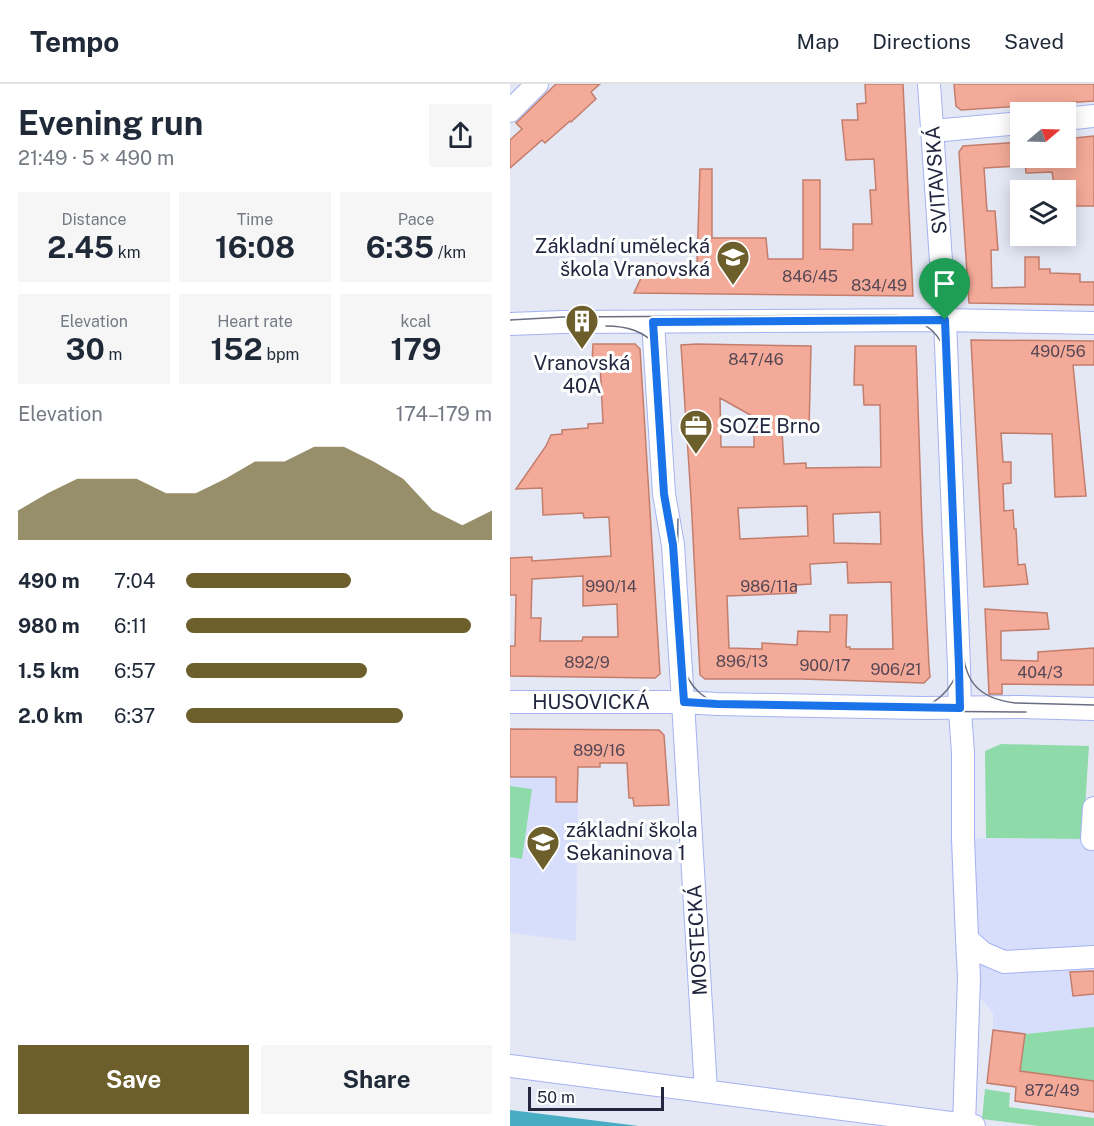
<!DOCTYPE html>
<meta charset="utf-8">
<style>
body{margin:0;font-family:"Public Sans",sans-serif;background:#f6f6f7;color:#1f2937;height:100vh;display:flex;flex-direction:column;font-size:22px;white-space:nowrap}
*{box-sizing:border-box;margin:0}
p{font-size:20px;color:#747a83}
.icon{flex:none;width:33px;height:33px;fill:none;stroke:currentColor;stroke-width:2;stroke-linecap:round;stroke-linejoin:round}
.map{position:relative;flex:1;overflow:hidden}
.panel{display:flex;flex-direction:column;background:#fff;width:510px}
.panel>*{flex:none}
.needle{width:39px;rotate:71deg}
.controls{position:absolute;left:500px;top:18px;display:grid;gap:12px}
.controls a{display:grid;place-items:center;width:66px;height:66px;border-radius:0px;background:#fff;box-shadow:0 3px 15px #0003;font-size:30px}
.scale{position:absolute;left:18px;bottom:15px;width:136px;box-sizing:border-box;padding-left:6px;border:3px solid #22263f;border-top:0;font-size:16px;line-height:21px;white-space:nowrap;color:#22263f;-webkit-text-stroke:4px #fff;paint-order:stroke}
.pin{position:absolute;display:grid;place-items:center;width:51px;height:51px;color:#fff;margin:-62px -26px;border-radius:50% 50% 50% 0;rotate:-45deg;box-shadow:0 0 6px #0007}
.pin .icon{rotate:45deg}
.round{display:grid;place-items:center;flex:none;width:63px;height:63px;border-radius:0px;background:#f6f6f7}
.overview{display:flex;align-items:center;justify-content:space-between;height:102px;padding:0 18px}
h1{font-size:33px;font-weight:700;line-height:45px}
.stats{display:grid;grid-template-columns:repeat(3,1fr);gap:9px;height:102px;padding:6px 18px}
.stats div{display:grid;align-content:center;border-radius:0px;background:#f6f6f7;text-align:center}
.stats b{font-size:30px;font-weight:700}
.stats small{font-size:16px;font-weight:400}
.stats p{font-size:16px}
.chart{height:168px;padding:12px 18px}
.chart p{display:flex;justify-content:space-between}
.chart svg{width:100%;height:108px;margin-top:6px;fill:#6c5f2c;opacity:.7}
.action{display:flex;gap:12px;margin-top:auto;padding:12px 18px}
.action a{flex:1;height:69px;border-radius:0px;background:#6c5f2c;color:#fff;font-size:24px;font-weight:700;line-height:69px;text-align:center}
.action a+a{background:#f6f6f7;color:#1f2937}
ul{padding:0 18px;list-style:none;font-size:20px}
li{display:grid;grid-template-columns:96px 72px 1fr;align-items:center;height:45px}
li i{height:15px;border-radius:8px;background:#6c5f2c}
header{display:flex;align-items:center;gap:36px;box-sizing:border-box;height:84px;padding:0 30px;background:#fff;border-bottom:2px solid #e0e1e3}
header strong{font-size:28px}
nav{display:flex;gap:33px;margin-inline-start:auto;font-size:21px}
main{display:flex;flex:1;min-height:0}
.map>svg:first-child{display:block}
</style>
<header>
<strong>Tempo</strong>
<nav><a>Map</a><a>Directions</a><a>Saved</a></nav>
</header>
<main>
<section class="panel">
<div class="overview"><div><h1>Evening run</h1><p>21:49 · 5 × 490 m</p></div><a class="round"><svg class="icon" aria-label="share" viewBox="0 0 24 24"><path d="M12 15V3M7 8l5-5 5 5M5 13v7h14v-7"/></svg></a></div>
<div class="stats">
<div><p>Distance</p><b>2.45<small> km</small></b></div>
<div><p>Time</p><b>16:08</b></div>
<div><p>Pace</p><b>6:35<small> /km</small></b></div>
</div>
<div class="stats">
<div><p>Elevation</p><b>30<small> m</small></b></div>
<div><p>Heart rate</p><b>152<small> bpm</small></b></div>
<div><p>kcal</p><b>179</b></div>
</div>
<div class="chart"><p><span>Elevation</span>174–179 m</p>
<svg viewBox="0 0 160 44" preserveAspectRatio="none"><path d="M0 44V32L10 25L20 19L30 19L40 19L50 25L60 25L70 19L80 12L90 12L100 6L110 6L120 12L130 19L140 32L150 38L160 32V44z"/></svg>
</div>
<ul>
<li><b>490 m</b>7:04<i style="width:54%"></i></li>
<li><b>980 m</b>6:11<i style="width:93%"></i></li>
<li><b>1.5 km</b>6:57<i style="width:59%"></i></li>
<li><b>2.0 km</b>6:37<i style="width:71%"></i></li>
</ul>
<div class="action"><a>Save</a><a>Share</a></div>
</section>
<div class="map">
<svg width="584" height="1042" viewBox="0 0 584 1042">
<rect width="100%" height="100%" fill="#e4e8f5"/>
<path fill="#d7defb" d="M0 645H69L66 857 0 849Z
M440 754 584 755V943L515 950 483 946V929L469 912 451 894 446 876Z"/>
<path fill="#8fdaa9" d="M491 660 579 662 573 755 476 754 475 667Z
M0 702 22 705 12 775 0 773Z
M584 943V997L508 987 515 950Z
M475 1005 500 1009 499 1023 584 1034V1042H529L472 1035Z"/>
<path fill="#48adc3" d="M0 1026 129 1042H0Z"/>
<path fill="#f4aa98" stroke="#c37d6c" stroke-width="1.5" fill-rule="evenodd" d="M46 0H90L81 8 86 15 74 26 61 38 60 37 35 59 32 56 0 84V56L12 45 6 39Z
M355 0H393L403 212 124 209 131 194V180H187L190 85H202V154H256L258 175H293V96H310V165L343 166V140H362L360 106H366L364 75 336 76 332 36H348L347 20 356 19Z
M444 0H584V17L451 26 446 22Z
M584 52V122H555V106H545L542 88 516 89 515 74H555V55Z
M510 58V82L474 84 477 127H485L488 166H481L482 204 515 203V173H529V185H540V189L570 190V198H584V221L459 219 449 68 453 62Z
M461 256 584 257V281H563L576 412 545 413 542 350 491 349 493 378H501V399L493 400 494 427 503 426 504 445H506L508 481 515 480 518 500 474 503Z
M83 260H125L130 265 150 590 145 594 0 592V562H5L6 511H0V474L22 473V477L101 472 99 433 74 434 73 429 33 431 32 404 6 405 36 362 41 351 52 350V346L78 344V340L93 339 90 278H82ZM73 492V522L107 520 108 553H73L72 557H30L31 534H21L22 495Z
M187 260 301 262 299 347 272 348 274 380 296 379V384L371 383 370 321H354L353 301H344L345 262H406L412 442 419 582 420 593 414 599 292 595H195L190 591 181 414 171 261ZM210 314 244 333V363H211ZM297 422 298 452 230 455 228 424ZM370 428 371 460 324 459 323 430ZM337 478 338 499 381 498 383 565H340V563H336L337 531H320V548L288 547 287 561 252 559V565L219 564 217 512 286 509V501L301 500 300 480Z
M475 525 537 529 539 545 491 547V576L528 577V568L584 564V601L492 600V610H479Z
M0 645 149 646 154 651 159 721 124 722 123 714H119L117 679H90V683H68L67 718H46V693H0Z
M584 887V910L563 912 560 888Z
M483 946 515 950 510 987 584 997V1028L505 1017 506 1003 477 999Z"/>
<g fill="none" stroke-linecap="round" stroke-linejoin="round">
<defs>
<path id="minor" d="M419 0 435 236 449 583 450 628 453 669V754L457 855 473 869 494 878 584 873
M0 27 27 0
M555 35 584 32
M423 47 510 39
M143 238 154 410 163 461 173 618 196 1007
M0 240 53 238 435 236 584 239
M0 618H173L207 620 413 624 511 623 584 625
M582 755 584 724
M0 982 464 1042
M454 1041 459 894 457 855"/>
</defs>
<use href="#minor" stroke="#a5b2f1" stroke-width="24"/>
<use href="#minor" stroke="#fff" stroke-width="22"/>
<path stroke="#696d82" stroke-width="1.5" d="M0 236 53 233 386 231C417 236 432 250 439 279L451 556C454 594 464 614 505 619L584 621
M96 242C117 242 134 247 148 263
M168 435 167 505 172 577C177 603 197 621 224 623L393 627 516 628
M407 625C433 618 447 598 451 573"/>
</g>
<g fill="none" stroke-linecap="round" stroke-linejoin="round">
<defs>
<path id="route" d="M435 236 449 583 450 624 207 620 174 618 163 461 154 410 143 238Z"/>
</defs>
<use href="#route" stroke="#fff" stroke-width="12"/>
<use href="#route" stroke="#1a73e8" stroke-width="8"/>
</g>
<defs>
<symbol id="school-pin" viewBox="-11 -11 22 30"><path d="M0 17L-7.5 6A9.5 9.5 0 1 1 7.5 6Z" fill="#6c5f2c" stroke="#fff"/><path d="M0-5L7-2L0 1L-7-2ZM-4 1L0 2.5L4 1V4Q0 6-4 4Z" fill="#fff"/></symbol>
<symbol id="building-pin" viewBox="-11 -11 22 30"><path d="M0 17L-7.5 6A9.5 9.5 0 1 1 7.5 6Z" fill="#6c5f2c" stroke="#fff"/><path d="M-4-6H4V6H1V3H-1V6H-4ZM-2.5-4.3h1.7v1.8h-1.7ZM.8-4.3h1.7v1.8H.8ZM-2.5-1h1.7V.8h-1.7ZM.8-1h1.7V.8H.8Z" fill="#fff"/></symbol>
<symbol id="office-pin" viewBox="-11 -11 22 30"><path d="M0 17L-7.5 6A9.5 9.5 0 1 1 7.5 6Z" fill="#6c5f2c" stroke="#fff"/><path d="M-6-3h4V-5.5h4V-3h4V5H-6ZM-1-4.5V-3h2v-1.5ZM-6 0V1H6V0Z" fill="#fff"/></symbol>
</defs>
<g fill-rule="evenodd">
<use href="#school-pin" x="204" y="154" width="38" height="52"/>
<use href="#building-pin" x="53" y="218" width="38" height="52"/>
<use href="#office-pin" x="167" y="323" width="38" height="52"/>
<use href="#school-pin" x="14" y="739" width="38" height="52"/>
</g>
<g text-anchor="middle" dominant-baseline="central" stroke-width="6" stroke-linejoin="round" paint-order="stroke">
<g font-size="16" fill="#564755">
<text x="300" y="192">846/45</text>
<text x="369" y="201">834/49</text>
<text x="548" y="267">490/56</text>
<text x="246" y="275">847/46</text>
<text x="101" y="502">990/14</text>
<text x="259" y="502">986/11a</text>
<text x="232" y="577">896/13</text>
<text x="77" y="578">892/9</text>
<text x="315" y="581">900/17</text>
<text x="386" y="585">906/21</text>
<text x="530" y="588">404/3</text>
<text x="89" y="666">899/16</text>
<text x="542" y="1006">872/49</text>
</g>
<g font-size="20" fill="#22263f" stroke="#fff">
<text transform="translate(426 96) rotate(-94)">SVITAVSKÁ</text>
<text x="81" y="618">HUSOVICKÁ</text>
<text transform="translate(187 856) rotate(-93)">MOSTECKÁ</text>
</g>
<g font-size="20" fill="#22263f" stroke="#fff" text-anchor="start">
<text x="200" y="162" text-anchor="end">Základní umělecká<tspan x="200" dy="23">škola Vranovská</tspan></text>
<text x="72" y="279" text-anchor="middle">Vranovská<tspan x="72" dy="23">40A</tspan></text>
<text x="209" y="342">SOZE Brno</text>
<text x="56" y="746">základní škola<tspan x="56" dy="23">Sekaninova 1</tspan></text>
</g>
</g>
</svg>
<div class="controls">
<a><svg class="needle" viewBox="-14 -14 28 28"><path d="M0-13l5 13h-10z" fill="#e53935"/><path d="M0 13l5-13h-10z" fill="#747a83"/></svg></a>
<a><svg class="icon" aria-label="layers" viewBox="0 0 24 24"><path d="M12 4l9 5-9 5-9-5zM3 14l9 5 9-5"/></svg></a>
</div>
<div class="scale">50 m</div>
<div class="pin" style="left:435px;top:236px;background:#1e9e55"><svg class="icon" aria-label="arrive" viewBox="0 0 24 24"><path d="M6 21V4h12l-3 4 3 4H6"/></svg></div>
</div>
</main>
